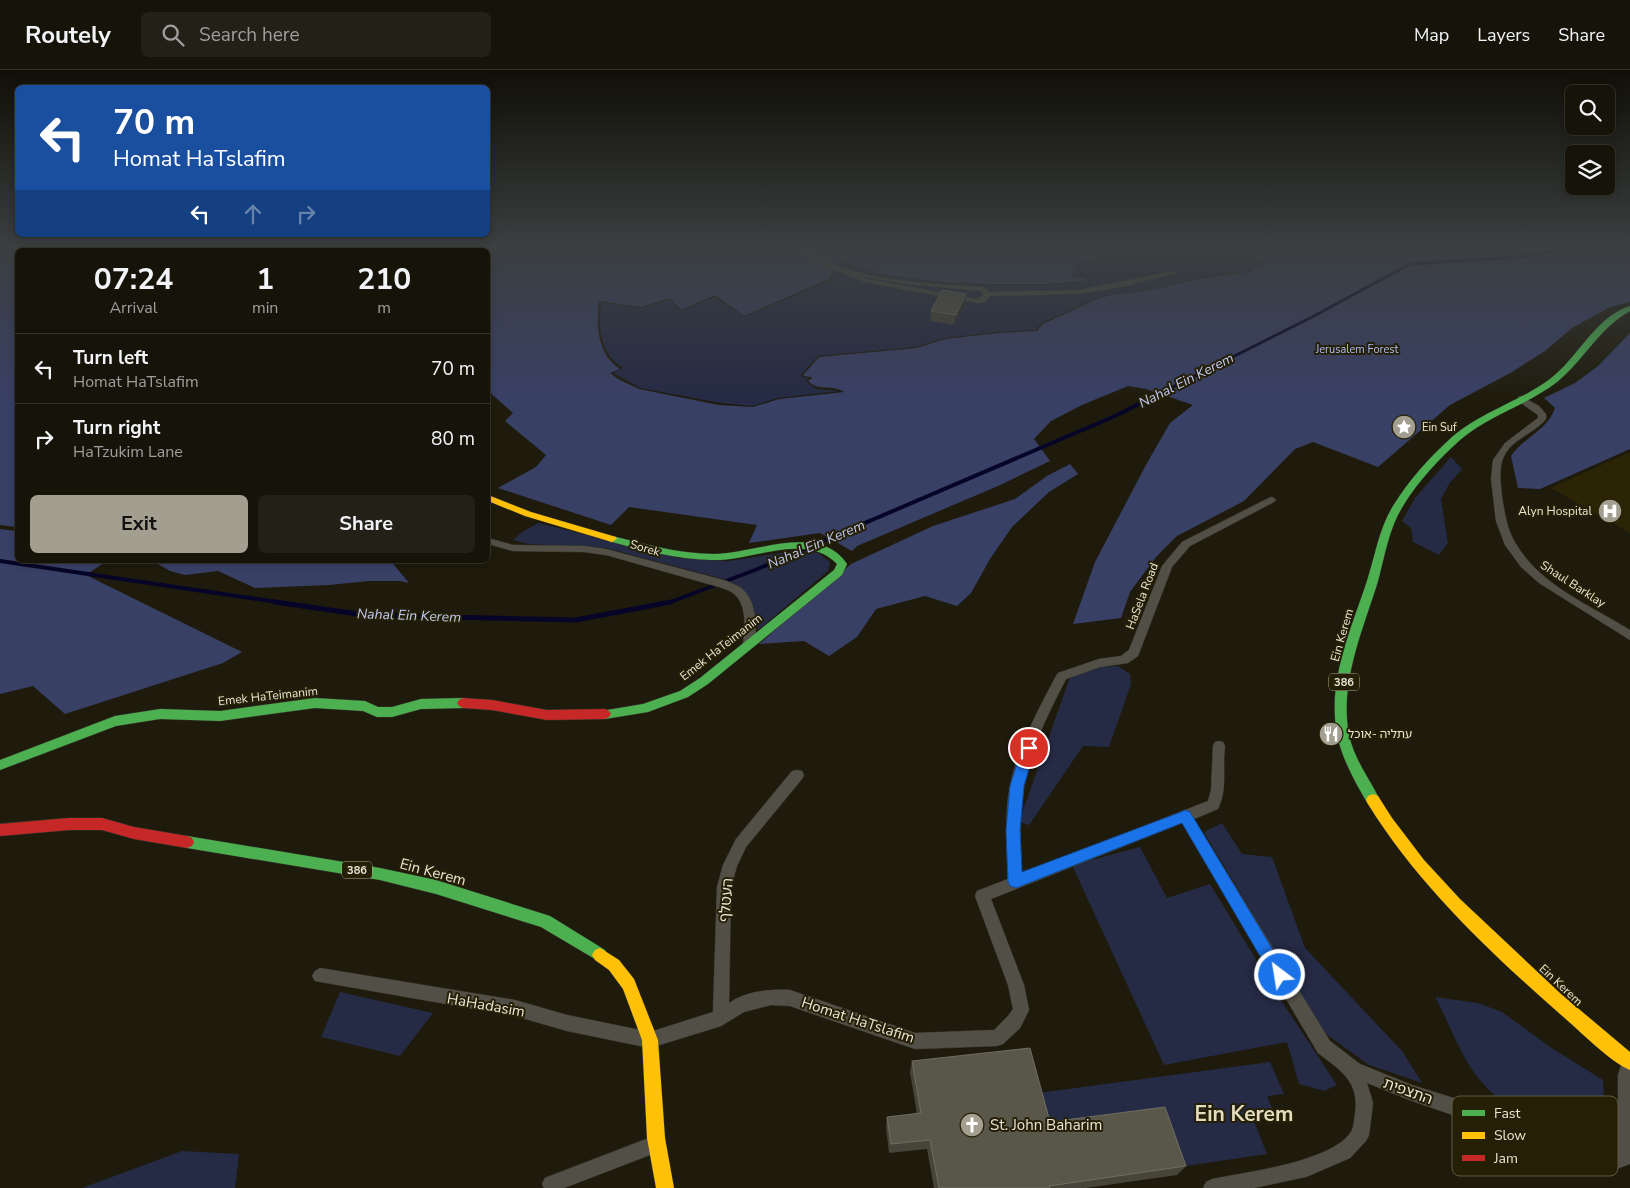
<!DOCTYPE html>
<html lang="en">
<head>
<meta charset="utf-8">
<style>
	body { margin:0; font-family:"Nunito Sans","Noto Sans Hebrew",sans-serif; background:#232117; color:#f1f3f6; height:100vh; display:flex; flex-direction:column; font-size:19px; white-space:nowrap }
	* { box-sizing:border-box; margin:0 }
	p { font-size:16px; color:#9e9e9c }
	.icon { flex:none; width:28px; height:28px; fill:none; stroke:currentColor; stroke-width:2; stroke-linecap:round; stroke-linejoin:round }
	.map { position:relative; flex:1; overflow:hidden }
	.panel { position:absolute; left:15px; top:178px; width:475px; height:315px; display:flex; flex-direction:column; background:#161409; border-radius:8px; box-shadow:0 2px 8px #0003,0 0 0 1px #35332a }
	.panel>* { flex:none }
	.top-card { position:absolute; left:15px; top:15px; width:475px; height:152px; border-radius:8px; box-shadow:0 2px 8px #0003,0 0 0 1px #35332a; background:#1a4fa0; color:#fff; overflow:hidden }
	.tools { position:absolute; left:1565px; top:15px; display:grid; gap:10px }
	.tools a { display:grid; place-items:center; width:50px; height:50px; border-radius:8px; background:#161409; box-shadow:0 2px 8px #0003,0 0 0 1px #35332a; font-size:25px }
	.pin { position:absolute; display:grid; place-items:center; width:42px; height:42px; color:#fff; margin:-21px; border:2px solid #fff; border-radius:50%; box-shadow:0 1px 5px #0007 }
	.me { position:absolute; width:55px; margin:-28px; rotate:329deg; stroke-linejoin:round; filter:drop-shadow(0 0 4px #0008) }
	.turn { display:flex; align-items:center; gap:18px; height:105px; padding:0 15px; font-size:22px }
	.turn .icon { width:65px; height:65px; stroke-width:2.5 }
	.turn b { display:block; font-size:35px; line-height:42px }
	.lanes { display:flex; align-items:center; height:48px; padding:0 15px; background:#0003; justify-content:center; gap:25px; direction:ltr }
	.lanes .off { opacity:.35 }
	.eta { display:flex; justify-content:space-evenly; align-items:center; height:85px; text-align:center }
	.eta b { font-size:30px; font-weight:700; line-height:35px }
	.action { display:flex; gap:10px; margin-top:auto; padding:10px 15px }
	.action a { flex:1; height:58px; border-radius:8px; background:#a39f90; color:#111; font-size:20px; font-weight:700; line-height:58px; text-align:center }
	.action a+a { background:#232117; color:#f1f3f6 }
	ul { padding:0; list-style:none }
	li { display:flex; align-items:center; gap:15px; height:70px; padding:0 15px; border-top:1px solid #35332a }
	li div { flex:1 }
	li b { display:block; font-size:19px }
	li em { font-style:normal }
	header { display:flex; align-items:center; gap:30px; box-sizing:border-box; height:70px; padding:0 25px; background:#161409; border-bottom:1px solid #35332a }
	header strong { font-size:24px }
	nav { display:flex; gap:28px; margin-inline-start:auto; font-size:18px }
	.search { width:350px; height:45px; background:#232117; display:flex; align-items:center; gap:12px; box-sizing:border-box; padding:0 18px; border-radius:8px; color:#9e9e9c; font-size:19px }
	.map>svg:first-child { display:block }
	.built { fill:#2c2505 }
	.green { fill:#252a45 }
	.forest { fill:#394066 }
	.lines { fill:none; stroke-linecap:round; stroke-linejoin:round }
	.stream-far2 { stroke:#070527; stroke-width:3 }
	.stream-far1 { stroke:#070527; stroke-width:4 }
	.stream { stroke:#070527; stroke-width:5 }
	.street-casing { stroke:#39372d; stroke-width:1 }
	.fast-casing { stroke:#39372d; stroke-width:1 }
	.slow-casing { stroke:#39372d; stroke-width:1 }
	.jam-casing { stroke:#39372d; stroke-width:1 }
	.street { fill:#525046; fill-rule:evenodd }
	.fast { fill:#4caf50; fill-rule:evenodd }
	.slow { fill:#ffc107; fill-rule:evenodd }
	.jam { fill:#c62828; fill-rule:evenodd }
	.wall { fill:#474539 }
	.shaded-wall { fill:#2f2d20 }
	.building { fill:#59564a; stroke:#706d60 }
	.route { fill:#1a73e8; stroke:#114b97 }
	.labels { text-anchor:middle; stroke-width:4; stroke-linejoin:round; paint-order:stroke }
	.far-park-label { font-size:11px; fill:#b1bffb; stroke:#251f05 }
	.far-poi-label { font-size:11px; fill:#eae6d7; stroke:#251f05; text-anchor:start }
	.shield { fill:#251f05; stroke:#afaa98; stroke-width:1 }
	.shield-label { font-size:11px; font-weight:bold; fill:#eae6d7 }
	.poi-label { font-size:12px; fill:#eae6d7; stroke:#251f05; text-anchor:end }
	.street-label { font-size:12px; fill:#eae6d7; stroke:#251f05 }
	.water-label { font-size:14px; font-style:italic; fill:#bfcaf7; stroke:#251f05 }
	.near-street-label { font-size:15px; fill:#eae6d7; stroke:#251f05 }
	.near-poi-label { font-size:15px; fill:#eae6d7; stroke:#251f05; text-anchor:start }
	.near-district-label { font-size:21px; font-weight:bold; fill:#e3dcbe; stroke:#251f05 }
	.key { fill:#251f05; stroke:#605b44; stroke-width:1 }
	.key-label { font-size:14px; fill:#eae6d7 }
</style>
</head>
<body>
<header>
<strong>Routely</strong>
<div class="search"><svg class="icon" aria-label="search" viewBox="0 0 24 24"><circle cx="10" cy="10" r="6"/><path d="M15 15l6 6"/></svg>Search here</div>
<nav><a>Map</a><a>Layers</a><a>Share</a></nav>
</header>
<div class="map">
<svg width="1630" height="1118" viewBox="0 0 1630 1118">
	<rect width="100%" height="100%" fill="#1e1b0c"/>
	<path class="built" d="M1630,382V463L1551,418Z"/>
	<g class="green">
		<path d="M1161,177H1237L1262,192L1248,201L1197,208L1145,221L1111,225L1095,229L1042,253L1036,260L997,262L945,268L916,277L818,286L801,305L803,307L809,308L806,311L816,319L840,321L778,328L753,336L720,333L640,318L613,303L623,298C600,284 598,257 601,232L641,238L670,229L680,241L715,227L744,247L831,210L841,192L880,204L956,215L964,213L973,215H1048L1089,211L1085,208L1075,207L1072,203L1080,200L1074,193Z"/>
		<path d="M1451,387L1462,399L1449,414L1441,429L1448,473L1439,485L1413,472L1411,458L1402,451L1415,428Z"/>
		<path d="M538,453L679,488L728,491L800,480L818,483L830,492L828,501L758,560C752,534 751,525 727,510L606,478L528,474L513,470L522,462Z"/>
		<path d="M1118,596L1130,604L1131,614L1109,677L1083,676L1029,755L1019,752L1070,607L1097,597Z"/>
		<path d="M1222,753L1242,784L1272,787L1305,878L1402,981L1422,1013L1369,995L1323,962L1204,762Z"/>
		<path d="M1140,777L1167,828L1210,814L1284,935L1337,1015L1324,1021L1299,1014L1287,972L1164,995L1072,795Z"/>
		<path d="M340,922L433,943L400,986L321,967Z"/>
		<path d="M1435,927L1478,933L1502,942L1550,977L1603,1010L1605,1053L1579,1074C1538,1057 1494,1035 1469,995C1456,974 1447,949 1435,927Z"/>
		<path d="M1270,992L1284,1024L1267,1026L1275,1046L1253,1049L1267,1084L1179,1097L1047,1058L1038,1023Z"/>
		<path d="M182,1081L239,1084L235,1118H82Z"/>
	</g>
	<g class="forest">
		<path d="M0,177H1155L1073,193L1078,200L1070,203L1073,207L1085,208L1087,211L1047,214H973L963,212L956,214L881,204L840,190L829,209L744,246L715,225L681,240L670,228L641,237L599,231C596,255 597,284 620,299L610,303L618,309L639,319L719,335L753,337L779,329L844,322C833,314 818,322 808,311L812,308L811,307L804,306L803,305L819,287L917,278L945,269L998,263L1037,261L1043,254L1097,229L1112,225L1146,221L1198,209L1249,202L1264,192L1239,177H1630V232L1610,237L1572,258L1545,281L1512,302L1450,335L1378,397L1313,372L1295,379L1244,431L1177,466L1156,487L1130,522L1121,548L1073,554L1095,492L1147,393L1170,353L1193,335L1146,319L1128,316L1082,335L1051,351L1034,369L1050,391L998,416L857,476L852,481L820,463L749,473L757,455L629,437L611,455L498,418L536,397L546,385L505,351L513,343L488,321V180H18L17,457L0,455Z"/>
		<path d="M1630,263V379L1540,419L1518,418L1511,386C1523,368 1548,360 1555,338L1544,328L1575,313L1598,296Z"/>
		<path d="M1070,394L1078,404L1049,422L1012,457L990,489L971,523L957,536L925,526L876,539L857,567L829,586L804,571L759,574L851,494L933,456L1015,429L1047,406Z"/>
		<path d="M0,459L17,461L18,490H108L86,505L242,582L223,593L65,644L33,616L0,624Z"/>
		<path d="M151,490H390L409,513L399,511H369L329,515L255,518L218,501L185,505L170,501Z"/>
	</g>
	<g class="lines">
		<path class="stream-far2" d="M1141,333L1314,246L1410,194L1520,187L1584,177"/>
		<g class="stream-far1">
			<path d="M0,491L284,533"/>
			<path d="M668,533L755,500L1115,346L1143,332"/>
		</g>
		<path class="stream" d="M275,532L365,545L576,550L671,532"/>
		<g class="street-casing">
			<g id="street">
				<path d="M793,177C807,176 821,190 834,195C881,212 935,214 984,217L989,222L1079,220L1174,201L1177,203L1126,216L1079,224L990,226L986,232L977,233L864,212L817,192ZM859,206L906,214L981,221L983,225L977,229L868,209Z"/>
				<path d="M1521,326L1539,336L1546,344V349C1535,363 1512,369 1504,386C1498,398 1501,415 1502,427C1505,444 1507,460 1516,474C1540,515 1591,536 1630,560V570L1539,513L1521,497L1505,475L1496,451L1491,409L1493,390L1505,373L1538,348V345L1518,331V327Z"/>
				<path d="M1271,427L1274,428L1276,430L1274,432L1190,476L1172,497L1138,586L1128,593L1100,597L1066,609C1047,646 1027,685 1022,727C1019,752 1021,778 1022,804L1208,731L1211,720L1213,676L1215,672L1219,671L1223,672L1225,676C1222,698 1228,718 1218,739L1194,749L1330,971L1360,994L1412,1015L1482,1037L1578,1082L1608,1084L1618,1080V1005L1624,987L1630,985V1094L1608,1102L1577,1100L1479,1054L1412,1031L1367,1013L1373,1033L1369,1065L1366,1071L1350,1088L1306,1107L1254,1118H1203L1206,1112L1212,1109C1247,1102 1331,1092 1351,1062C1354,1057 1354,1049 1355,1044C1360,1011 1340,1000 1318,983L1182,753L991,829L1024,915L1029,940L1020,958L1003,974L997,976L915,979L790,936L771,935L744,942L721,956L650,978L567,961L515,946L315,911L312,906L315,901L320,898L515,930L567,945L650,962L713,942L717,817L723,795L736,769L792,701L797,700L802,701L804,705L802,709L746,777L737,796L731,817L729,933C746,921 770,919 790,920L915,963L994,960L1008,946L1013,939L1008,915L975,826L977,821L1008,809C1007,782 1005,755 1008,728C1014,684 1036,644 1056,606L1058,603L1099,589L1121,586L1129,580L1162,496L1182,472Z"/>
				<path d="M488,468L513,475L584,476L606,479L727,511C731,513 737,515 741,518C757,530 756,556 755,574L749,578L743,574C745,559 747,534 734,524C730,520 724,519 719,517L606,485L584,482L513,481L488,474Z"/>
				<path d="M657,1065L663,1068L666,1074L663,1080L564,1118H544L542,1114L545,1108Z"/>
			</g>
		</g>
		<g class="fast-casing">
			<g id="fast">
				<path d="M1630,236V241C1599,258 1584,290 1557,312C1527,335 1489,345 1460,370C1439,389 1418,411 1403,436C1389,458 1385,485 1378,511C1363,560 1339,612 1349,665C1354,689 1369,708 1380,730L1378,734L1373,736L1368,734C1352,707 1336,678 1335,647C1332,600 1353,554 1367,511C1375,486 1379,459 1393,436C1409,410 1430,387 1452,367C1481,342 1519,332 1550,309C1578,288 1595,247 1630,236Z"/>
				<path d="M612,466C645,474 679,484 714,484C754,484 819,452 847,494L842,505L708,614L688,627L648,642L605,649L601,647L599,644L601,641L643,634L680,621L700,608L834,500L837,494C806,461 750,492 711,490C676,489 642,480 608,471L607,469L608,467Z"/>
				<path d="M315,628L365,631L378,637H392L421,629L463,628L467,630L469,633L467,636L463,638L421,639L392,647H377L363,641L315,638L220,651L160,649L116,656L0,700V690L115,646L160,639L220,641Z"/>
				<path d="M187,766L380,798L436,810L550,846L605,880L608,885L605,890L600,892L541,857L436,824L380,810L187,778L182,776L180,772L182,768Z"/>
			</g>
		</g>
		<g class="slow-casing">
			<g id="slow">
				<path d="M488,425L531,442L616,467L617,469L612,472L525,446L488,431Z"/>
				<path d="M1373,724L1378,726L1392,748L1424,790L1460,829L1561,924L1630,982V1000C1611,992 1584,965 1568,951C1494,886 1420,818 1368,734L1366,730L1368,726Z"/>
				<path d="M600,878L619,890L634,909L658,970L665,1068L674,1118H656L647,1068L642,970L623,919L609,900L595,890L592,885L595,880Z"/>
			</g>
		</g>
		<g class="jam-casing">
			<g id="jam">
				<path d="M463,628L492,630L547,640L605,639L609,641L611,644L609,647L605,649L547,650L492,640L463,638L459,636L457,633L459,630Z"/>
				<path d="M69,748H102L134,757L187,766L192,768L194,772L192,776L187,778L134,769L102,760H69L0,766V754Z"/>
			</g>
		</g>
		<use href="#street" class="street"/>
		<use href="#fast" class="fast"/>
		<use href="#slow" class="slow"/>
		<use href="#jam" class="jam"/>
	</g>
	<g class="wall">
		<path d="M965,233L954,255L930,251L931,241Z"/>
		<path d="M912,991L1050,1052L1186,1096L1177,1105L1086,1118H934L927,1079L889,1083L886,1057L887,1047L917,1044L910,1002Z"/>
	</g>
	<path class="shaded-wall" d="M966,224L965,233L954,255L956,245Z"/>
	<g class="building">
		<path d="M942,220L966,224L956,245L931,241Z"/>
		<path d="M1030,978L1050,1052L1165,1037L1186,1096L1049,1116L1050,1118H939L930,1070L891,1074L887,1047L921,1043L912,991Z"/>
	</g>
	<linearGradient id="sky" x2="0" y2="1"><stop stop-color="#100f07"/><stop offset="0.53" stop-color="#3b3f40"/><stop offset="1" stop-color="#3b3f40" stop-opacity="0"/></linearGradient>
	<rect width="1630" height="333" fill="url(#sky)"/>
	<path class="route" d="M1029,673L1033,675L1035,678L1024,716L1020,760L1022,802L1181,742L1185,740L1190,742L1285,900L1287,905L1285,910L1280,913L1274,910L1182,753L1016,818L1010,816L1008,812L1006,760L1010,716L1022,678L1024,675Z"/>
	<defs>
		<g id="sight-disc" transform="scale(1.25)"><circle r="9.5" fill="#a39f90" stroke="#251f05"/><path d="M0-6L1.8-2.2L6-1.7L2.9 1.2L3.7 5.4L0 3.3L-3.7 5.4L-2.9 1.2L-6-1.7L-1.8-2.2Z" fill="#fff"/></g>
		<g id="hospital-disc" transform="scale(1.25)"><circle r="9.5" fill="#a39f90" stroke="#251f05"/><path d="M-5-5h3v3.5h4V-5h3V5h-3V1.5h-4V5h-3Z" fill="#fff"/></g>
		<g id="restaurant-disc" transform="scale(1.25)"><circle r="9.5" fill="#a39f90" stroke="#251f05"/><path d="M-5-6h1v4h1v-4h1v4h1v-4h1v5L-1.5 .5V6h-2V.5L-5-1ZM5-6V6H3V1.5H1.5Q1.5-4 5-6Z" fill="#fff"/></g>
		<g id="church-disc" transform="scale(1.25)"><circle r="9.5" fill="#a39f90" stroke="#251f05"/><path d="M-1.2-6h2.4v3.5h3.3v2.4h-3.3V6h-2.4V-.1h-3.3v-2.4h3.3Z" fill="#fff"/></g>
	</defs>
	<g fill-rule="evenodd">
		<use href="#sight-disc" x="1404" y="357"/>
		<use href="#hospital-disc" x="1610" y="441"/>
		<use href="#restaurant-disc" x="1331" y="664"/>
		<use href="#church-disc" x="972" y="1055"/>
	</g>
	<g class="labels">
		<g class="far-park-label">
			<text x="1357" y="283">Jerusalem Forest</text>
		</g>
		<g class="far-poi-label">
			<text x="1422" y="361">Ein Suf</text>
		</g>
		<g class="shield">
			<rect x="1329" y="603.5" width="30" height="17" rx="4"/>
			<rect x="342" y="791.5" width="30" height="17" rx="4"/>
		</g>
		<g class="shield-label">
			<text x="1344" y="616">386</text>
			<text x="357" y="804">386</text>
		</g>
		<g class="poi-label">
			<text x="1592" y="445">Alyn Hospital</text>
			<text x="1348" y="668" text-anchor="start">עתליה -אוכל</text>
		</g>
		<g class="street-label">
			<text transform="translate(645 478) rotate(16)" y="4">Sorek</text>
			<text transform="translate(1573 514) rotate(33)" y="4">Shaul Barklay</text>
			<text transform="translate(1142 526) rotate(-69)" y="4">HaSela Road</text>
			<text transform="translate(1342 565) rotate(-74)" y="4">Ein Kerem</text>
			<text transform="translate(721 577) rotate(-38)" y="4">Emek HaTeimanim</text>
			<text transform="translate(268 626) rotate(-6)" y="4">Emek HaTeimanim</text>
			<text transform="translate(1561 915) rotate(43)" y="4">Ein Kerem</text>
		</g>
		<g class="water-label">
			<text transform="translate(1186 310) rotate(-27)" y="5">Nahal Ein Kerem</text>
			<text transform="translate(816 474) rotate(-23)" y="5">Nahal Ein Kerem</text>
			<text transform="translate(409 545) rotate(2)" y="5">Nahal Ein Kerem</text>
		</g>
		<g class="near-street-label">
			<text transform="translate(433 802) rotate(15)" y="5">Ein Kerem</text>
			<text transform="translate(726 830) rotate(-85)" y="5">העטלף</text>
			<text transform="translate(486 935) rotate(10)" y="5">HaHadasim</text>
			<text transform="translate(858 950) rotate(18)" y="5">Homat HaTslafim</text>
			<text transform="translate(1408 1021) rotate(20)" y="5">התצפית</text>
		</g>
		<g class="near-poi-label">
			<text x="990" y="1060">St. John Baharim</text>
		</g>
		<g class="near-district-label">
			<text x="1244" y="1051">Ein Kerem</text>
		</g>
	</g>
	<rect x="1452" y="1026" width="166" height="80" rx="8" class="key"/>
	<rect x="1462" y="1040" width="23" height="6" fill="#4caf50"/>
	<rect x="1462" y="1062" width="23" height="7" fill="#ffc107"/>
	<rect x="1462" y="1085" width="23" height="6" fill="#c62828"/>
	<g class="key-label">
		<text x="1494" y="1048">Fast</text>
		<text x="1494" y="1070">Slow</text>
		<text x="1494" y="1093">Jam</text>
	</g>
</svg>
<div class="tools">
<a><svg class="icon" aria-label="search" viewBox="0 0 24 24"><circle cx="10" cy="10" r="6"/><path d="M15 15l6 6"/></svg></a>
<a><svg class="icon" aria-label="layers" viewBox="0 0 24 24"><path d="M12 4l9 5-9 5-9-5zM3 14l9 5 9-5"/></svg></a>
</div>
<div class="pin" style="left:1029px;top:678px;background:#d93025"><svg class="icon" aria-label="arrive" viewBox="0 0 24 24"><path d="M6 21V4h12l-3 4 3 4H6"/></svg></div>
<svg class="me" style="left:1280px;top:905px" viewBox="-20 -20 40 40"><circle r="17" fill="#1a73e8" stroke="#fff" stroke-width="3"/><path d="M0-11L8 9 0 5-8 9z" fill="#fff"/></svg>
<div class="top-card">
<div class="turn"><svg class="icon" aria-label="left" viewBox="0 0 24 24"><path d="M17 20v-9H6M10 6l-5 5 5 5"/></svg><div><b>70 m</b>Homat HaTslafim</div></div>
<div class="lanes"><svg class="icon" aria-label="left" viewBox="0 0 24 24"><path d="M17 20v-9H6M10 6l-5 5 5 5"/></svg><svg class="icon off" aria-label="ahead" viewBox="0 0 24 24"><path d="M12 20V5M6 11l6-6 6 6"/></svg><svg class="icon off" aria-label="right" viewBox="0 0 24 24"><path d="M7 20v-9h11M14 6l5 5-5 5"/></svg></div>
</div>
<section class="panel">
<div class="eta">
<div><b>07:24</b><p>Arrival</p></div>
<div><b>1</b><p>min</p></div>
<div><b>210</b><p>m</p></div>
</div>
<ul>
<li><svg class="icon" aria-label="left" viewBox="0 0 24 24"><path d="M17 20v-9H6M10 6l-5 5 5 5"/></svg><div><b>Turn left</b><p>Homat HaTslafim</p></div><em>70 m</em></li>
<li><svg class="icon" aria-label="right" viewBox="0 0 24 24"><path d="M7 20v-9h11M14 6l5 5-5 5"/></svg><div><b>Turn right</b><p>HaTzukim Lane</p></div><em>80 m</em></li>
</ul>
<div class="action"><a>Exit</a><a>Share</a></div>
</section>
</div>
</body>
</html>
